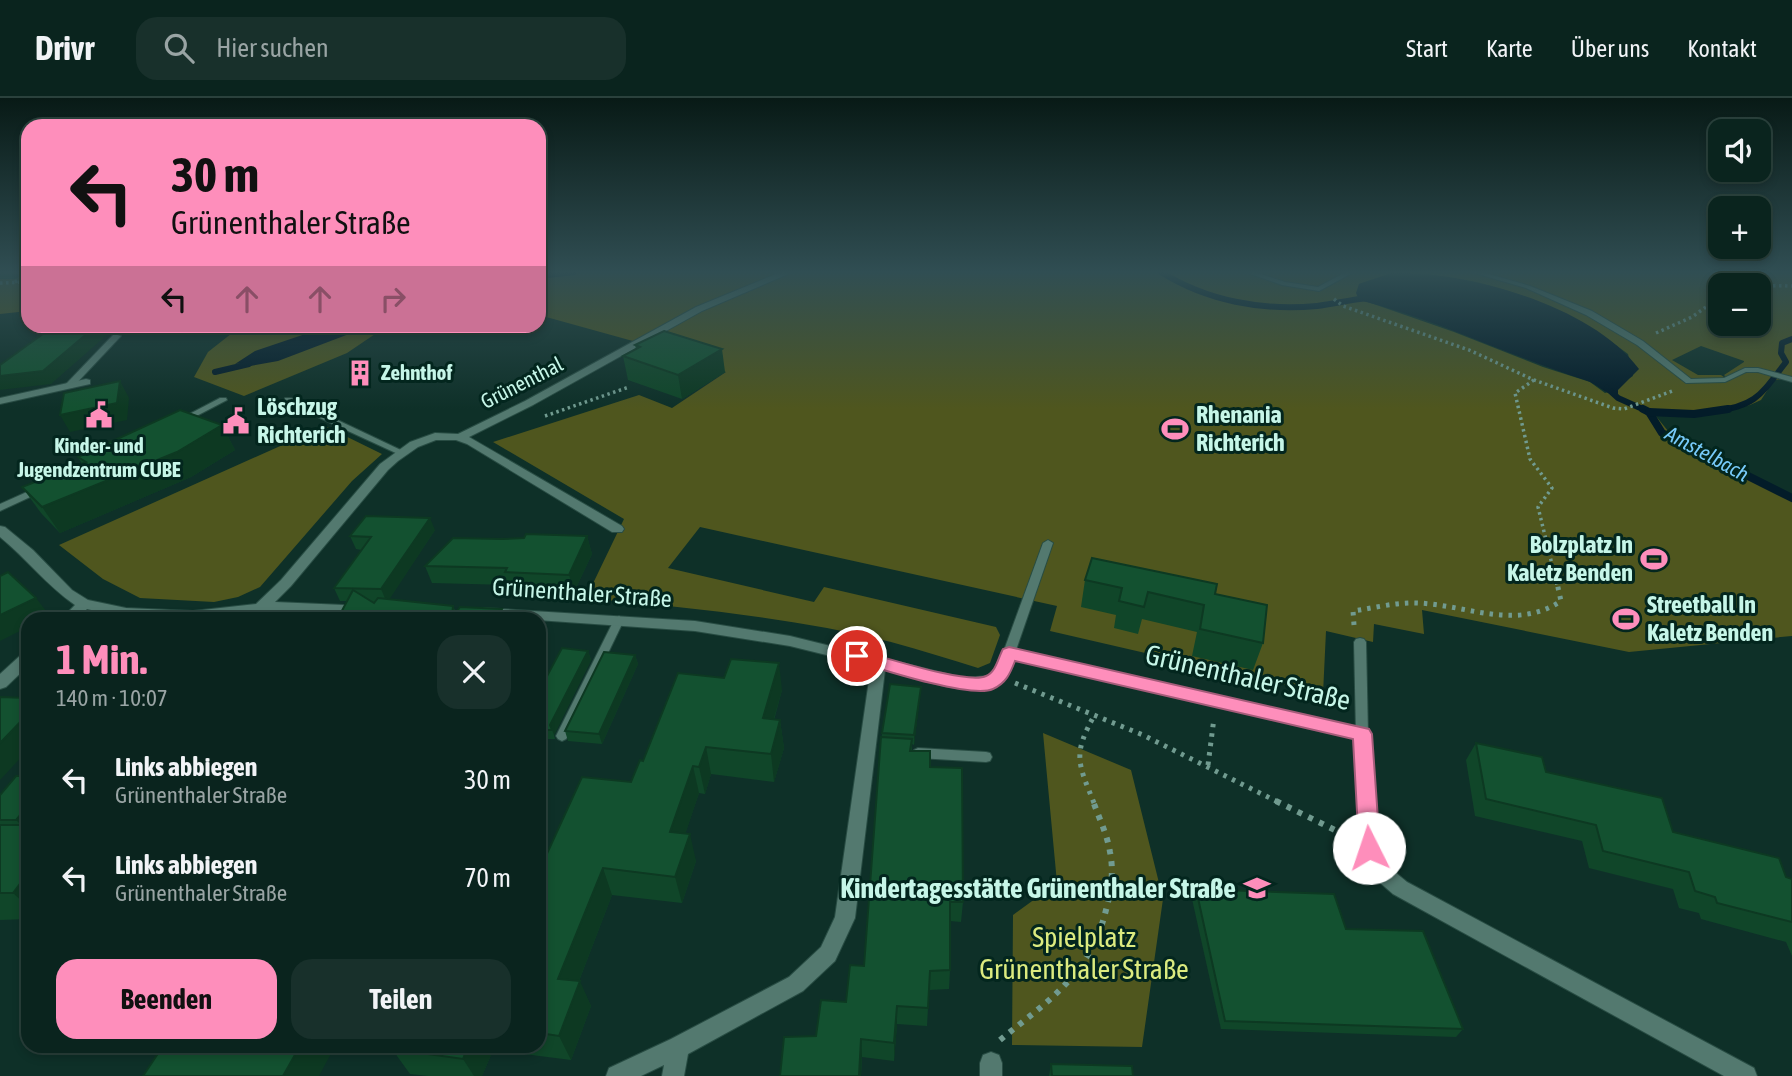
<!DOCTYPE html>
<html lang="de">
<head>
<meta charset="utf-8">
<style>
	body { margin:0; font-family:"Asap Condensed",sans-serif; background:#18302b; color:#f1f3f6; height:100vh; display:flex; flex-direction:column; font-size:26px; white-space:nowrap }
	* { box-sizing:border-box; margin:0 }
	p { font-size:23px; color:#99a4a4 }
	.icon { flex:none; width:38px; height:38px; fill:none; stroke:currentColor; stroke-width:2; stroke-linecap:round; stroke-linejoin:round }
	.map { position:relative; flex:1; overflow:hidden }
	.sheet { position:absolute; left:21px; top:514px; width:525px; height:441px; display:flex; flex-direction:column; background:#0a241e; border-radius:21px; box-shadow:0 4px 10px #0003,0 0 0 2px #2a413c }
	.sheet>* { flex:none }
	.top-card { position:absolute; left:21px; top:21px; width:525px; height:214px; border-radius:21px; box-shadow:0 4px 10px #0003,0 0 0 2px #2a413c; background:#fe8ebb; color:#111; overflow:hidden }
	.controls { position:absolute; left:1708px; top:21px; display:grid; gap:14px }
	.controls a { display:grid; place-items:center; width:63px; height:63px; border-radius:14px; background:#0a241e; box-shadow:0 4px 10px #0003,0 0 0 2px #2a413c; font-size:35px }
	.pin { position:absolute; display:grid; place-items:center; width:60px; height:60px; color:#fff; margin:-30px; border:4px solid #fff; border-radius:50%; box-shadow:0 2px 7px #0007 }
	.me { position:absolute; width:77px; margin:-38px; rotate:356deg; stroke-linejoin:round; filter:drop-shadow(0 0 5px #0008) }
	.turn { display:flex; align-items:center; gap:24px; height:147px; padding:0 35px; font-size:32px }
	.turn .icon { width:91px; height:91px; stroke-width:2.5 }
	.turn b { display:block; font-size:49px; line-height:60px }
	.lanes { display:flex; align-items:center; height:66px; padding:0 35px; background:#0003; justify-content:center; gap:35px; direction:ltr }
	.lanes .off { opacity:.35 }
	.round { display:grid; place-items:center; flex:none; width:74px; height:74px; border-radius:21px; background:#18302b }
	.summary { display:flex; align-items:center; justify-content:space-between; height:119px; padding:0 35px }
	h1 { font-size:42px; font-weight:700; line-height:52px; color:#fe8ebb }
	.primary-button { display:flex; gap:14px; margin-top:auto; padding:14px 35px }
	.primary-button a { flex:1; height:80px; border-radius:21px; background:#fe8ebb; color:#111; font-size:28px; font-weight:700; line-height:80px; text-align:center }
	.primary-button a+a { background:#18302b; color:#f1f3f6 }
	ul { padding:0; list-style:none }
	li { display:flex; align-items:center; gap:21px; height:98px; padding:0 35px }
	li div { flex:1 }
	li b { display:block; font-size:26px }
	li em { font-style:normal }
	header { display:flex; align-items:center; gap:42px; box-sizing:border-box; height:98px; padding:0 35px; background:#0a241e; border-bottom:2px solid #2a413c }
	header strong { font-size:33px }
	nav { display:flex; gap:38px; margin-inline-start:auto; font-size:24px }
	.search { width:490px; height:63px; background:#18302b; display:flex; align-items:center; gap:18px; box-sizing:border-box; padding:0 24px; border-radius:21px; color:#99a4a4; font-size:26px }
	.map>svg:first-child { display:block }
	.green { fill:#4f561e; fill-rule:evenodd }
	.water { fill:#031c29 }
	.lines { fill:none; stroke-linecap:round; stroke-linejoin:round }
	.stream-far1 { stroke:#031c29; stroke-width:6 }
	.stream { stroke:#031c29; stroke-width:8 }
	.lane-casing { stroke:#284c43; stroke-width:2 }
	.street-casing { stroke:#284c43; stroke-width:2 }
	.path-far2 { stroke:#719b90; stroke-width:3.5; stroke-dasharray:2.5 3.5; stroke-linecap:butt }
	.path-far1 { stroke:#719b90; stroke-width:5; stroke-dasharray:3.5 6; stroke-linecap:butt }
	.path { stroke:#719b90; stroke-width:6; stroke-dasharray:5 7; stroke-linecap:butt }
	.lane { fill:#53796f; fill-rule:evenodd }
	.street { fill:#53796f; fill-rule:evenodd }
	.wall { fill:#104629 }
	.shaded-wall { fill:#0d3922 }
	.building { fill:#135130; stroke:#0d3922; stroke-width:2 }
	.route { fill:#fe8ebb; stroke:#a55c7a; stroke-width:2 }
	.labels { text-anchor:middle; stroke-width:6; stroke-linejoin:round; paint-order:stroke }
	.far-poi-label { font-size:21px; font-weight:bold; fill:#c6f6e8; stroke:#03261e; text-anchor:start }
	.far-street-label { font-size:21px; fill:#c6f6e8; stroke:#03261e }
	.far-water-label { font-size:21px; font-style:italic; fill:#77cbfb; stroke:#03261e }
	.poi-label { font-size:24px; font-weight:bold; fill:#c6f6e8; stroke:#03261e; text-anchor:start }
	.street-label { font-size:24px; fill:#c6f6e8; stroke:#03261e }
	.near-street-label { font-size:28px; fill:#c6f6e8; stroke:#03261e }
	.near-poi-label { font-size:28px; font-weight:bold; fill:#c6f6e8; stroke:#03261e; text-anchor:end }
	.near-park-label { font-size:28px; fill:#dceb7f; stroke:#03261e }
</style>
</head>
<body>
<header>
<strong>Drivr</strong>
<div class="search"><svg class="icon" aria-label="search" viewBox="0 0 24 24"><circle cx="10" cy="10" r="6"/><path d="M15 15l6 6"/></svg>Hier suchen</div>
<nav><a>Start</a><a>Karte</a><a>Über uns</a><a>Kontakt</a></nav>
</header>
<div class="map">
<svg width="1792" height="978" viewBox="0 0 1792 978">
	<rect width="100%" height="100%" fill="#0e3028"/>
	<g class="green">
		<path d="M0,174H28V213L0,216Z"/>
		<path d="M539,174H1792V280L1774,282L1761,302L1750,307L1698,318L1655,317L1673,339L1792,397V538L1629,554L1422,512L1424,536L1374,526L1373,544L1326,533L1323,596L1050,533L1057,508L700,429L668,470L814,504L824,489L996,529L1000,537L990,565L978,570C949,561 921,552 891,544C792,519 688,510 586,500L624,421L493,344L639,297L672,310L726,274L640,245L539,217ZM1392,175C1478,174 1560,204 1628,256L1633,278C1621,285 1618,292 1605,295L1590,284L1543,269L1454,234L1362,202L1359,186ZM1720,187H1759V226H1720ZM1701,248L1744,263V264L1724,277L1730,283L1721,277H1698L1672,262Z"/>
		<path d="M241,228H387L347,255L244,298L194,279L208,254Z"/>
		<path d="M325,328L382,356L352,383L260,489L238,499L214,504L140,500L103,481L59,447Z"/>
		<path d="M1043,635L1131,672L1163,801L1142,949L1012,947L1013,817L1057,785Z"/>
	</g>
	<g class="water">
		<path d="M1392,175C1469,174 1591,207 1639,271L1618,292V298C1604,296 1598,286 1585,282C1509,258 1436,221 1359,202L1356,195L1359,186Z"/>
		<path d="M329,228H370L278,263L239,270L237,268L243,265L235,266L255,253Z"/>
	</g>
	<g class="lines">
		<g class="stream-far1">
			<path d="M1161,174C1207,203 1262,213 1317,208C1335,206 1352,201 1370,200"/>
			<path d="M539,178L574,174"/>
			<path d="M215,274L249,266"/>
			<path d="M1607,290L1618,300L1647,313"/>
			<path d="M1715,313C1757,308 1762,295 1786,264L1781,255L1782,245L1792,241"/>
		</g>
		<g class="stream">
			<path d="M1643,311L1649,314L1662,335L1792,400"/>
			<path d="M1649,314L1694,316L1728,311"/>
		</g>
		<g class="lane-casing">
			<g id="lane">
				<path d="M1245,174H1255L1285,184L1318,189L1346,174H1354L1319,193L1282,187Z"/>
				<path d="M1471,174H1482L1530,188L1592,213L1643,243L1691,281L1724,280L1745,270H1758L1792,279V284L1758,274H1746L1725,284L1686,285L1637,247L1586,217L1526,190Z"/>
				<path d="M114,236L121,238L72,290H66V286Z"/>
				<path d="M220,300H226L227,302L185,324H179L178,322Z"/>
				<path d="M285,300H291L405,354L401,357L398,356L285,304Z"/>
				<path d="M38,389L41,390L43,392L41,394L0,413V406Z"/>
				<path d="M1048,442L1053,445L1015,555L1013,558H1005L1003,555L1043,445Z"/>
				<path d="M619,518L624,522L568,638L566,641L562,643L558,641L556,638L614,522Z"/>
				<path d="M1360,540L1364,541L1366,544L1368,636L1366,639L1362,641L1358,639L1356,636L1354,544L1356,541Z"/>
				<path d="M918,650L986,654L990,655L992,659L990,663L986,664L918,660L914,658L912,655L914,652Z"/>
			</g>
		</g>
		<g class="street-casing">
			<g id="street">
				<path d="M781,174H793L702,213L533,307L469,339L622,428L624,431L622,434H612L467,346L456,342H436L418,349L398,363L388,372L291,488L275,504L367,508L369,511L362,516L279,513L205,522H162L126,520L87,511L76,522H60L75,507C47,488 26,460 0,439V428L5,429L33,452L72,492L88,502L126,510L193,513L256,506L281,482L380,366L410,344L435,335L458,336L525,303L696,209Z"/>
				<path d="M86,281L90,282V286L0,306V300Z"/>
				<path d="M484,510L695,523L790,538L875,559L879,558L886,561L963,580L988,578L995,570L1004,551L1009,550L1368,632L1370,636L1378,750L1384,765L1407,784L1754,970L1757,978H1724L1393,796L1370,776L1360,750L1354,640L1014,561L999,586C968,601 918,580 885,572L855,820L835,863L803,893L688,956L684,978H662L664,967L641,978H606L609,970L671,941L789,879L821,849L835,819L871,568L790,548L695,533L479,518L477,515L479,512Z"/>
				<path d="M28,554V568L6,589L0,591V576L23,555Z"/>
				<path d="M991,954L999,957L1002,965V978H980V965L983,957Z"/>
			</g>
		</g>
		<g class="path-far2">
			<path d="M15,184L28,176"/>
			<path d="M0,185L28,184"/>
			<path d="M1737,187L1792,188"/>
			<path d="M1334,201L1343,208L1469,252L1534,282L1613,310L1624,311L1675,292"/>
			<path d="M1656,235L1692,219L1720,199"/>
			<path d="M1534,282L1515,295L1530,361L1552,390L1538,409L1557,487"/>
			<path d="M545,318L629,289"/>
		</g>
		<g class="path-far1">
			<path d="M1354,527L1353,513C1374,510 1396,504 1418,505C1467,507 1516,533 1561,503L1557,485"/>
			<path d="M1015,585L1143,637L1280,705"/>
			<path d="M1208,667L1214,620"/>
			<path d="M1094,705C1077,663 1073,656 1095,616"/>
		</g>
		<g class="path">
			<path d="M1276,703L1347,738"/>
			<path d="M1000,942C1049,902 1090,877 1106,812C1111,794 1114,773 1110,754C1107,736 1099,720 1093,703"/>
		</g>
		<use href="#lane" class="lane"/>
		<use href="#street" class="street"/>
	</g>
	<g class="wall">
		<path d="M0,174H26L15,181H0Z"/>
		<path d="M635,247L725,274L682,301L628,282L623,258L636,251Z"/>
		<path d="M222,327L235,352L191,379L60,435L41,415L22,389L82,366L78,359Z"/>
		<path d="M435,432L389,501L453,508L456,515L502,511L505,522H337L347,503H340L334,490L362,452L356,451L350,438Z"/>
		<path d="M587,438L592,456L574,494L511,492L509,487L432,485L425,468L502,441Z"/>
		<path d="M1085,482L1215,496L1263,545L1253,572L1192,558L1197,534L1142,521L1138,536L1114,530L1116,517L1081,509Z"/>
		<path d="M588,553L591,562L554,637L555,641H539V593Z"/>
		<path d="M635,557L638,566L602,646L568,643L565,633Z"/>
		<path d="M724,580L782,592L774,622H780L784,650L774,684L711,676L705,696L699,695L685,736L696,763L682,805L612,797L579,883L591,908L571,962L493,952L482,978H428L410,976L392,951L393,948H539V773L631,684L643,663Z"/>
		<path d="M920,598L914,647L912,646V653L930,669L963,804L961,824L950,823V872L949,891L929,892L927,928L897,926L894,963L862,959L861,978H780L846,904L864,868L882,635Z"/>
		<path d="M1476,645L1546,674L1673,734L1792,781V858L1786,844L1701,821L1699,815L1679,810L1673,791L1589,770L1582,743L1475,718L1466,662Z"/>
		<path d="M28,667V821L0,822V697L20,678Z"/>
		<path d="M1196,791L1346,831L1463,931L1456,939L1221,931L1192,801Z"/>
		<path d="M1051,966L1133,978H1049Z"/>
	</g>
	<g class="shaded-wall">
		<path d="M11,174H26L15,181Z"/>
		<path d="M96,228H103L108,236L51,286L0,292V278Z"/>
		<path d="M722,251L725,274L682,301L678,277Z"/>
		<path d="M120,283L129,300L127,322L70,334L60,317Z"/>
		<path d="M222,327L235,352L191,379L60,435L42,409Z"/>
		<path d="M430,420L435,432L387,505L381,491Z"/>
		<path d="M587,438L592,456L574,494L569,477Z"/>
		<path d="M36,500L50,518L44,522H28V529L0,543V517Z"/>
		<path d="M502,511L505,522H496Z"/>
		<path d="M588,553L591,562L554,637L550,627Z"/>
		<path d="M635,557L638,566L602,646L599,636Z"/>
		<path d="M779,565L782,592L766,648L763,620Z"/>
		<path d="M921,589L920,598L914,647V637Z"/>
		<path d="M28,616V652L0,682V645Z"/>
		<path d="M780,622L784,650L774,684L771,656Z"/>
		<path d="M706,649L711,676L705,696L699,669Z"/>
		<path d="M693,668L699,695L677,761L670,734Z"/>
		<path d="M28,707V734L16,722Z"/>
		<path d="M690,736L696,763L682,805L675,779Z"/>
		<path d="M603,770L612,797L570,906L558,881Z"/>
		<path d="M28,775V809L13,795Z"/>
		<path d="M580,883L591,908L571,962L559,938Z"/>
		<path d="M897,908V926L894,963V945Z"/>
		<path d="M861,941L862,959L861,978H859Z"/>
		<path d="M300,948H335L319,978H283Z"/>
		<path d="M468,948H491L493,952L482,978H474L463,961Z"/>
	</g>
	<g class="building">
		<path d="M54,228H96L43,273L0,278V267Z"/>
		<path d="M664,233L722,251L678,277L623,258L640,249L635,247Z"/>
		<path d="M120,283L117,305L60,317L64,295Z"/>
		<path d="M180,312L222,327L177,354L42,409L22,389L86,364L78,359Z"/>
		<path d="M366,418L430,420L381,491L334,490L371,439L350,438Z"/>
		<path d="M526,436L587,438L569,477L505,474L507,470L425,468L453,440L502,441L524,440Z"/>
		<path d="M1092,460L1217,486L1215,496L1267,507L1263,545L1200,531L1204,507L1148,494L1144,509L1119,503L1122,490L1085,482Z"/>
		<path d="M8,474L36,500L0,517V478Z"/>
		<path d="M353,492L374,505L378,500L453,508L452,520L460,509L502,511L496,522H451L452,520L431,522H337Z"/>
		<path d="M562,550L588,553L550,627L552,632H539V593Z"/>
		<path d="M604,554L635,557L599,636L565,633Z"/>
		<path d="M731,561L779,565L763,620L780,622L771,656L706,649L699,669L693,668L670,734L690,736L675,779L603,770L558,881L580,883L559,938L539,935V773L582,679L631,684L640,662L643,663L678,575L724,580Z"/>
		<path d="M890,586L921,589L914,637L882,635Z"/>
		<path d="M0,599L28,600V616L0,645Z"/>
		<path d="M881,639L912,641L910,653H930V669L962,670L963,804H950V872L930,873L928,910L897,908L894,945L861,941L859,978H780L784,939L816,938L821,902L846,904L850,867L864,868Z"/>
		<path d="M1476,645L1542,659L1546,674L1662,700L1673,734L1779,760L1786,779L1792,781V824L1717,805L1715,799L1695,793L1689,774L1603,753L1596,727L1486,701Z"/>
		<path d="M28,667V707L16,722H0V697L16,678H20Z"/>
		<path d="M0,727H28V775L13,795H0Z"/>
		<path d="M1196,791L1334,796L1346,831L1423,833L1463,931L1225,923Z"/>
		<path d="M163,948H300L283,978H143Z"/>
		<path d="M393,948H468L463,961L392,951Z"/>
		<path d="M1051,966L1132,968L1133,978H1052Z"/>
	</g>
	<linearGradient id="sky" x2="0" y2="1"><stop stop-color="#081a16"/><stop offset="0.56" stop-color="#304e53"/><stop offset="1" stop-color="#304e53" stop-opacity="0"/></linearGradient>
	<rect width="1792" height="311" fill="url(#sky)"/>
	<path class="route" d="M1009,549L1369,631L1372,636L1380,750L1377,756L1369,759L1362,756L1359,750L1353,641L1015,563C1010,576 1006,585 993,591C971,601 877,570 851,562L848,558L857,552C881,558 968,587 986,578C996,574 998,560 1003,551Z"/>
	<defs>
		<g id="building-bare" transform="scale(2.1)"><path d="M-4-6H4V6H1V3H-1V6H-4ZM-2.5-4.3h1.7v1.8h-1.7ZM.8-4.3h1.7v1.8H.8ZM-2.5-1h1.7V.8h-1.7ZM.8-1h1.7V.8H.8Z" fill="#fe8ebb" stroke="#03261e" stroke-width="2.5" paint-order="stroke"/></g>
		<g id="civic-bare" transform="scale(2.1)"><path d="M-.6-6.5H3V-4.5H.6V-3L4-1V1h2V6H-6V1h2V-1L-.6-3ZM-1.2 2.5V6h2.4V2.5Z" fill="#fe8ebb" stroke="#03261e" stroke-width="2.5" paint-order="stroke"/></g>
		<g id="stadium-bare" transform="scale(2.1)"><path d="M0-5a6.5 5 0 1 0 0 10a6.5 5 0 1 0 0-10ZM-3.5-1.8h7v3.6h-7Z" fill="#fe8ebb" stroke="#03261e" stroke-width="2.5" paint-order="stroke"/></g>
		<g id="school-bare" transform="scale(2.1)"><path d="M0-5L7-2L0 1L-7-2ZM-4 1L0 2.5L4 1V4Q0 6-4 4Z" fill="#fe8ebb" stroke="#03261e" stroke-width="2.5" paint-order="stroke"/></g>
	</defs>
	<g fill-rule="evenodd">
		<use href="#building-bare" x="360" y="275"/>
		<use href="#civic-bare" x="99" y="317"/>
		<use href="#civic-bare" x="236" y="323"/>
		<use href="#stadium-bare" x="1175" y="331"/>
		<use href="#stadium-bare" x="1654" y="461"/>
		<use href="#stadium-bare" x="1626" y="521"/>
		<use href="#school-bare" x="1257" y="790"/>
	</g>
	<g class="labels">
		<g class="far-poi-label">
			<text x="381" y="282">Zehnthof</text>
			<text x="99" y="355" text-anchor="middle">Kinder- und<tspan x="99" dy="24">Jugendzentrum CUBE</tspan></text>
		</g>
		<g class="far-street-label">
			<text transform="translate(522 285) rotate(-27)" y="7">Grünenthal</text>
		</g>
		<g class="far-water-label">
			<text transform="translate(1707 356) rotate(29)" y="7">Amstelbach</text>
		</g>
		<g class="poi-label">
			<text x="257" y="317">Löschzug<tspan x="257" dy="28">Richterich</tspan></text>
			<text x="1196" y="325">Rhenania<tspan x="1196" dy="28">Richterich</tspan></text>
			<text x="1633" y="455" text-anchor="end">Bolzplatz In<tspan x="1633" dy="28">Kaletz Benden</tspan></text>
			<text x="1647" y="515">Streetball In<tspan x="1647" dy="28">Kaletz Benden</tspan></text>
		</g>
		<g class="street-label">
			<text transform="translate(582 495) rotate(4)" y="8">Grünenthaler Straße</text>
		</g>
		<g class="near-street-label">
			<text transform="translate(1248 579) rotate(13)" y="10">Grünenthaler Straße</text>
		</g>
		<g class="near-poi-label">
			<text x="1236" y="800">Kindertagesstätte Grünenthaler Straße</text>
		</g>
		<g class="near-park-label">
			<text x="1084" y="849">Spielplatz<tspan x="1084" dy="32">Grünenthaler Straße</tspan></text>
		</g>
	</g>
</svg>
<div class="controls">
<a><svg class="icon" aria-label="sound" viewBox="0 0 24 24"><path d="M4 9h4l5-4v14l-5-4H4zM17 9q2 3 0 6"/></svg></a>
<a>+</a>
<a>−</a>
</div>
<div class="pin" style="left:857px;top:558px;background:#d93025"><svg class="icon" aria-label="arrive" viewBox="0 0 24 24"><path d="M6 21V4h12l-3 4 3 4H6"/></svg></div>
<svg class="me" style="left:1369px;top:750px" viewBox="-20 -20 40 40"><circle r="19" fill="#fff"/><path d="M0-13L10 11 0 6-10 11z" fill="#fe8ebb"/></svg>
<div class="top-card">
<div class="turn"><svg class="icon" aria-label="left" viewBox="0 0 24 24"><path d="M17 20v-9H6M10 6l-5 5 5 5"/></svg><div><b>30 m</b>Grünenthaler Straße</div></div>
<div class="lanes"><svg class="icon" aria-label="left" viewBox="0 0 24 24"><path d="M17 20v-9H6M10 6l-5 5 5 5"/></svg><svg class="icon off" aria-label="ahead" viewBox="0 0 24 24"><path d="M12 20V5M6 11l6-6 6 6"/></svg><svg class="icon off" aria-label="ahead" viewBox="0 0 24 24"><path d="M12 20V5M6 11l6-6 6 6"/></svg><svg class="icon off" aria-label="right" viewBox="0 0 24 24"><path d="M7 20v-9h11M14 6l5 5-5 5"/></svg></div>
</div>
<section class="sheet">
<div class="summary"><div><h1>1 Min.</h1><p>140 m · 10:07</p></div><a class="round"><svg class="icon" aria-label="close" viewBox="0 0 24 24"><path d="M6 6l12 12M18 6L6 18"/></svg></a></div>
<ul>
<li><svg class="icon" aria-label="left" viewBox="0 0 24 24"><path d="M17 20v-9H6M10 6l-5 5 5 5"/></svg><div><b>Links abbiegen</b><p>Grünenthaler Straße</p></div><em>30 m</em></li>
<li><svg class="icon" aria-label="left" viewBox="0 0 24 24"><path d="M17 20v-9H6M10 6l-5 5 5 5"/></svg><div><b>Links abbiegen</b><p>Grünenthaler Straße</p></div><em>70 m</em></li>
</ul>
<div class="primary-button"><a>Beenden</a><a>Teilen</a></div>
</section>
</div>
</body>
</html>
